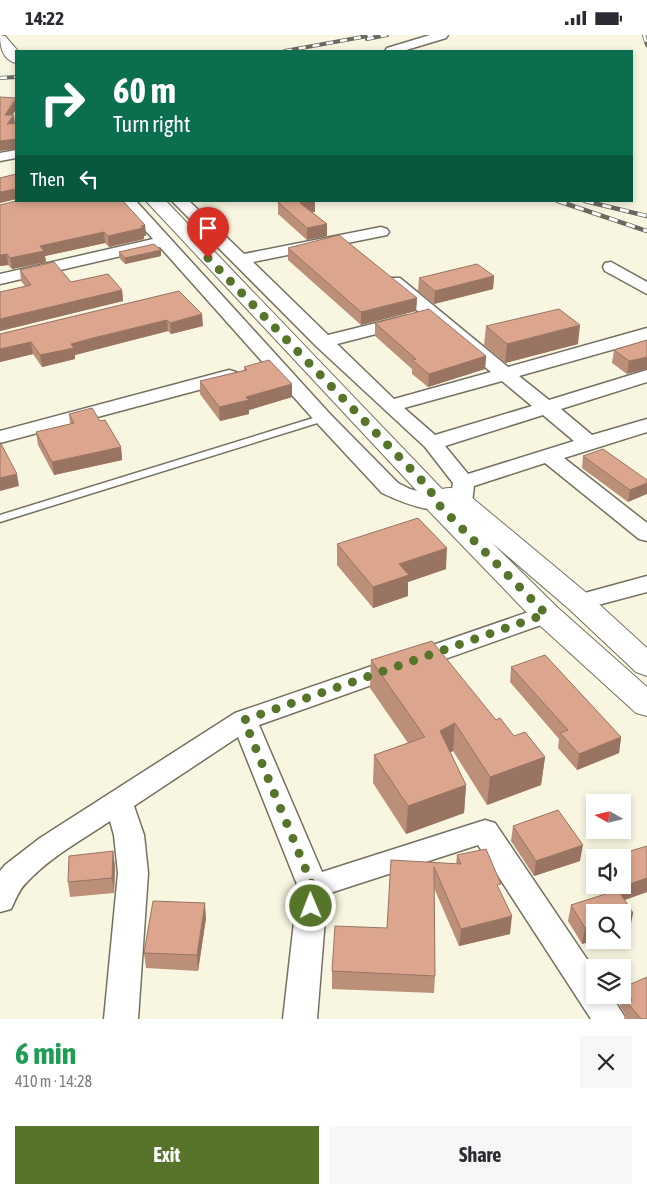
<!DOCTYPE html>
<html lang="en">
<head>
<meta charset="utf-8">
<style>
	body { margin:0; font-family:"Asap Condensed",sans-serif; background:#f7f7f7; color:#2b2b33; height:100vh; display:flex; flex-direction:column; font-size:19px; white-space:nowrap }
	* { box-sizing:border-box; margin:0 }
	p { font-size:16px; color:#7c7c81 }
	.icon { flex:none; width:28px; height:28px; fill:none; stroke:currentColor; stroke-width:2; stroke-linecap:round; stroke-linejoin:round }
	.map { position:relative; height:984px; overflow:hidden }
	.panel { display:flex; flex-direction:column; background:#fff; flex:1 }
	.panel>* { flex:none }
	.guide { position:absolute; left:15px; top:15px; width:618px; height:152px; border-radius:0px; box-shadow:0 2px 8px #0003; background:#0b6e4f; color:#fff; overflow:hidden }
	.needle { width:32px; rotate:278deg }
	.controls { position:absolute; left:586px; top:759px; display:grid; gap:10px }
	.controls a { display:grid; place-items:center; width:45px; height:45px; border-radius:0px; background:#fff; box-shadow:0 2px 8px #0003; font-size:25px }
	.pin { position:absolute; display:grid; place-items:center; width:42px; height:42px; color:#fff; margin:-51px -21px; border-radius:50% 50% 50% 0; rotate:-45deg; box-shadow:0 0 5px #0007 }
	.pin .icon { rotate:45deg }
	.me { position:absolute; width:55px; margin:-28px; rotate:359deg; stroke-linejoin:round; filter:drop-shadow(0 0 4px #0008) }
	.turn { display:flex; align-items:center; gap:18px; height:105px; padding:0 15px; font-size:22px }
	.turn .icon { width:65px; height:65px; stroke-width:2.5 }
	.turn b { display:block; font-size:35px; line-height:42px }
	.then { display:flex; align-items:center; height:48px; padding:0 15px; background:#0003; gap:10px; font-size:19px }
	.round { display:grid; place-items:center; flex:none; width:52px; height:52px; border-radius:0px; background:#f7f7f7 }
	.head { display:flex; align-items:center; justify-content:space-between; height:85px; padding:0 15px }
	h1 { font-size:30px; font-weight:700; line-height:38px; color:#1e9e55 }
	.action { display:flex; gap:10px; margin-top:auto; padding:10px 15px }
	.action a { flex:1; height:58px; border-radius:0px; background:#56742a; color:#fff; font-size:20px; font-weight:700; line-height:58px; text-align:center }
	.action a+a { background:#f7f7f7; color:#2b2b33 }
	.status { display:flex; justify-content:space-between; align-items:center; height:35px; padding:0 25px; background:#fff; direction:ltr }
	.status svg { height:14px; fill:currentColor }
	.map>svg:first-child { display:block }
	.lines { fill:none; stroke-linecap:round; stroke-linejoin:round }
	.service-casing { stroke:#747160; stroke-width:3 }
	.minor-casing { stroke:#747160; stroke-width:3 }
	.primary-casing { stroke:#747160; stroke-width:2 }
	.service { fill:#fff; fill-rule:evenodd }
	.minor { fill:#fff; fill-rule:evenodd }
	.primary { fill:#fff; fill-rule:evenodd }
	.rail-far1-casing { stroke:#6a695e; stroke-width:4 }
	.rail-casing { stroke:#6a695e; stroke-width:4.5 }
	.rail-far1 { stroke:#fff; stroke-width:2.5; stroke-dasharray:7; stroke-linecap:butt }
	.rail { stroke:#fff; stroke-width:3; stroke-dasharray:9; stroke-linecap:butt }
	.wall { fill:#bc8f79 }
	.shaded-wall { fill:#997463 }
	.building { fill:#dba68d; stroke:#997463 }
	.route { stroke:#56742a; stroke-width:9; stroke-dasharray:0 16.2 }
</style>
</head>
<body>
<div class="status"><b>14:22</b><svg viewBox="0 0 49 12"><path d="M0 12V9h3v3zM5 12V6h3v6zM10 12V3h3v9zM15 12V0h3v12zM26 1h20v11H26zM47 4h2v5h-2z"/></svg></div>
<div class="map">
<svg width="647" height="984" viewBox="0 0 647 984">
	<rect width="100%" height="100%" fill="#f8f5e1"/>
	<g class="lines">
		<g class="service-casing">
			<path id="service" d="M323,380L327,381L328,383L327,385L0,487V480Z"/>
		</g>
		<g class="minor-casing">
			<g id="minor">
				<path d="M430,0H448L446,3L403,16H385L387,13Z"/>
				<path d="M16,115V123L0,126V118Z"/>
				<path d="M119,166H136L330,379L398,448L410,454L446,464L449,469L446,474C427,478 399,466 382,458L316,387L160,212L0,249V239L153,204Z"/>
				<path d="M172,166H189L244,219L381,192L387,194L389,197L387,200L253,227L328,300L405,281L411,282L414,286L411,290L337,309L394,364L491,337L388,251L385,247L388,243H400L508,332L647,293V305L519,341L549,365L647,335V347L561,374L592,400L647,384V397L564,423L647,488V506L639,504L545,428L474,451L472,467L469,472L461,474L453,472L450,467L453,448L425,412L316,311ZM502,346L532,371L435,400L404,373ZM543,380L574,406L468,439L445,411Z"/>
				<path d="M611,227L647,247V259L605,236L603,232L605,228Z"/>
				<path d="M229,335L236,337L239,341L236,345L0,408V396Z"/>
				<path d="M647,541V557L579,575L570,572L567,567L570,562Z"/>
				<path d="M546,571L555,573L558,579L555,585L259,690L322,837L485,785L495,788L595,936V960H611L626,984H591L478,810L327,859L317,984H283L298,852L238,702L134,771L144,800L148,838L138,984H104L118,838L114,800L110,786C82,805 50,822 27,847C19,854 16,864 11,874L0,877V836L5,830L40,803L235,678Z"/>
			</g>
		</g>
		<g class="primary-casing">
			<g id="primary">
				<path d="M0,0L5,1L18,16H16V28C3,25 0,12 0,0Z"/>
				<path d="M146,166H166L442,454C454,451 461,455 470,461L589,560L647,613V641L636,637L569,574L491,507L557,572L647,652V681L636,678L535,586L428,475L417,456Z"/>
			</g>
		</g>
		<use href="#service" class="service"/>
		<use href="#minor" class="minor"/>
		<use href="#primary" class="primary"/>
		<g class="rail-far1-casing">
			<g id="rail-far1">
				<path d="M644,0L647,10"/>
				<path d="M367,4L387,0"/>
				<path d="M285,16L373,0"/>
				<path d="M0,43L16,42"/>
			</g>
		</g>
		<g class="rail-casing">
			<g id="rail">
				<path d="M558,166L647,196"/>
				<path d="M585,166L647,181"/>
			</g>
		</g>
		<use href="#rail-far1" class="rail-far1"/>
		<use href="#rail" class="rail"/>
	</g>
	<g class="wall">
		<path d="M16,139V164L0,168V143Z"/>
		<path d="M276,166H315V177H312L327,189V201L307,205L278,179V168Z"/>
		<path d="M0,170L145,190L146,201H144V204L109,212L105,208L45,221L46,227L12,234L8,230L0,231Z"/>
		<path d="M288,213L417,263L416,276L361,290L288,225Z"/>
		<path d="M119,217L161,221L125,229L119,223Z"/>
		<path d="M20,235L71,247L122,255L123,266L0,296V257L25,251L21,246Z"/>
		<path d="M494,241L493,254L434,269L418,256L419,243Z"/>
		<path d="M179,256L203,291L171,299L168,296L94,315L75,320V324L42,332L33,319L0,327V299Z"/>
		<path d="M375,288L486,321L485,334L428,352L412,339V334L375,301Z"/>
		<path d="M486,291L578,309L505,328L484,310Z"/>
		<path d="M647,305L627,339L612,328L614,315Z"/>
		<path d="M244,332L292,362L249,375V379L220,386L200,359V346L244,335Z"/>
		<path d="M69,379L100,386L121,412L122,425L54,440L38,410L36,397L70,389Z"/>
		<path d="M583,421L647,445L628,467L582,433Z"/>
		<path d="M337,509L446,534L408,547V561L373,573L337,530Z"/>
		<path d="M371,625L496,685L514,701L545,722L541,750L487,770L453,716L450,717L466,750L464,778L406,799L373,748L374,720L408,708L370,653Z"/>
		<path d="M511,632L621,702L619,718L577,735L558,713L559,704L510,647Z"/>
		<path d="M513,791L580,826L534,841L511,806Z"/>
		<path d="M647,811V857L625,865L633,878L630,893L622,896V878H595V905L582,909L568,886L571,870L615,856L611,850H622V822Z"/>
		<path d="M113,816L115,832L114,858L70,862L68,847Z"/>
		<path d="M457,820L500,856L510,899L459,911L434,853L435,941L434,958L332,954V936L387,893L391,825L456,829Z"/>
		<path d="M206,883L198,936L146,933L144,918Z"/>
		<path d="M624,952L647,984H624L625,979L620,971Z"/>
	</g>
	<g class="shaded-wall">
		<path d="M16,64V75L6,89L5,80Z"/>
		<path d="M14,80L15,90L7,89Z"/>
		<path d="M16,104V114L0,116V106Z"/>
		<path d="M14,154L16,164L0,168V157Z"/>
		<path d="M308,166H315V177L300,179V168Z"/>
		<path d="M327,189V201L307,205V193Z"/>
		<path d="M145,190L146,201H144V204L109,212L108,201Z"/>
		<path d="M104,197L105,208L45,221L46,227L12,234L10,223L40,211Z"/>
		<path d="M161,215V221L125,229V223Z"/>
		<path d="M7,219L8,230L0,231V220Z"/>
		<path d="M494,241L493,254L434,269L435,256Z"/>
		<path d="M122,255L123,266L0,296V284Z"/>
		<path d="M417,263L416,276L361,290V277Z"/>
		<path d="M202,279L203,291L171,299L170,288Z"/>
		<path d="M167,285L168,296L75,320V324L42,332L40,320L71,309Z"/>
		<path d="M580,290L578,309L505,328L507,309Z"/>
		<path d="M31,307L33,319L0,327V314Z"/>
		<path d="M486,321L485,334L428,352L429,339Z"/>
		<path d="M647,322V334L627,339L629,326Z"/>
		<path d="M292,349V362L249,375V379L220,386L219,372L246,362Z"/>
		<path d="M121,412L122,425L54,440L52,427Z"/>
		<path d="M17,439L19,451L0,456V443Z"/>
		<path d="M647,448V459L628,467L630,455Z"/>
		<path d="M447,513L446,534L408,547V561L373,573V552L399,529Z"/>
		<path d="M455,688L453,716L438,724L440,696Z"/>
		<path d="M621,702L619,718L577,735L579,719Z"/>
		<path d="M545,722L541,750L487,770L490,742Z"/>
		<path d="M466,750L464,778L406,799L408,771Z"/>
		<path d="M583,810L580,826L534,841L536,826Z"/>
		<path d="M113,816L115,832L114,858L112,843Z"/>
		<path d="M647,843V857L621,866L624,851Z"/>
		<path d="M205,868L206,883L198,936L197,920Z"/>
		<path d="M633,878L630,893L622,896V881Z"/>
		<path d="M512,881L510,899L459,911L461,894Z"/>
		<path d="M595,890V905L582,909L585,893Z"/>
	</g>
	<g class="building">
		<path d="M0,62L16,63L5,80H14L7,89L16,88V104L0,106Z"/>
		<path d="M16,139V154L0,157V143Z"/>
		<path d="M16,166H123L145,190L141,191L143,193L108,201L104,197L40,211L44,216L10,223L7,219L0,220V170Z"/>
		<path d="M279,166H308L300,168L327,189L307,193L278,167Z"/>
		<path d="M339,200L417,263L361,277L288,213Z"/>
		<path d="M154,209L161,215L125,223L119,217Z"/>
		<path d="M54,227L71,247L108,239L122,255L0,284V257L31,250L20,235Z"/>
		<path d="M477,229L494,241L435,256L419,243Z"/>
		<path d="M179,256L202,279L170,288L167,285L93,303L71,309L74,313L40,320L31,307L0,314V299Z"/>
		<path d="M429,274L486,321L429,339L412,325L416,324L375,288Z"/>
		<path d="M559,274L580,290L507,309L486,291Z"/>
		<path d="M647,305V322L629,326L614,315Z"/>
		<path d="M269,325L292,349L246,362L249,365L219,372L200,346L247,335L244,332Z"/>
		<path d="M92,373L100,386L105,385L121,412L52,427L36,397L74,388L69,379Z"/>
		<path d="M0,407L17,439L0,443Z"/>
		<path d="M603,414L647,445V448L630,455L583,421Z"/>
		<path d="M418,483L447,513L399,529L409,540L373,552L337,509Z"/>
		<path d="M432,606L496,685L500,683L514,701L525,697L545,722L490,742L455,688L440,696L466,750L408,771L374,720L425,702L371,625Z"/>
		<path d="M545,620L621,702L579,719L560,698L568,695L511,632Z"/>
		<path d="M558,775L583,810L536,826L513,791Z"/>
		<path d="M647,811V843L624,851L622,848V822H610Z"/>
		<path d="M486,814L501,849L497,850L512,881L461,894L434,832L435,941L332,936L335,891L387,893L391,825L461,829L457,820Z"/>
		<path d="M113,816L112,843L68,847L69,821Z"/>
		<path d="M618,855L633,878L622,881V878H595V890L585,893L571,870Z"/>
		<path d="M153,866L205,868L197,920L144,918Z"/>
		<path d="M647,942V984H641L627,967L632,965L624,952Z"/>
	</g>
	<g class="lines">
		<path class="route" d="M208,223L428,452L438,469L546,579L244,685L313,852L311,871"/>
	</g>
</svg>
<div class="controls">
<a><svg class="needle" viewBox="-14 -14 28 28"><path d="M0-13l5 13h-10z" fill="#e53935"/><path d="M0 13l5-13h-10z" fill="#7c7c81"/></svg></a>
<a><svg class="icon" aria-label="sound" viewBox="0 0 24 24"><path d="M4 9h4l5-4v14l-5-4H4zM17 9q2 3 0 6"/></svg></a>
<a><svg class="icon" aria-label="search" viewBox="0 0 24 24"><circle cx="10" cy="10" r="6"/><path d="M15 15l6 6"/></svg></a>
<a><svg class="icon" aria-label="layers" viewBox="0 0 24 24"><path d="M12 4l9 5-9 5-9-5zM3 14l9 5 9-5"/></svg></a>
</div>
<div class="pin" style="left:208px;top:223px;background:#d93025"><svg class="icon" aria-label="arrive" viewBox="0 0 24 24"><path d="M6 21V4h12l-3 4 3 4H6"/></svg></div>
<svg class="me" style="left:311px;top:871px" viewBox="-20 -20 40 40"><circle r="17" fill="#56742a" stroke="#fff" stroke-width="3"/><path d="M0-11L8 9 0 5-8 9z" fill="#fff"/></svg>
<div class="guide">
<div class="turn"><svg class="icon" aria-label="right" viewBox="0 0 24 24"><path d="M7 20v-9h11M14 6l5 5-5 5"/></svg><div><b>60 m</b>Turn right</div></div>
<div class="then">Then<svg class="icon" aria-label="left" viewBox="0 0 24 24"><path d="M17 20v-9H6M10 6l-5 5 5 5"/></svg></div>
</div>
</div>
<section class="panel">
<div class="head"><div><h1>6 min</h1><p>410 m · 14:28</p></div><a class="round"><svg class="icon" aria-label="close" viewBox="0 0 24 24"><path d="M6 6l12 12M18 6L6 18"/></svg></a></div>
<div class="action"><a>Exit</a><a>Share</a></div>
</section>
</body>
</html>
